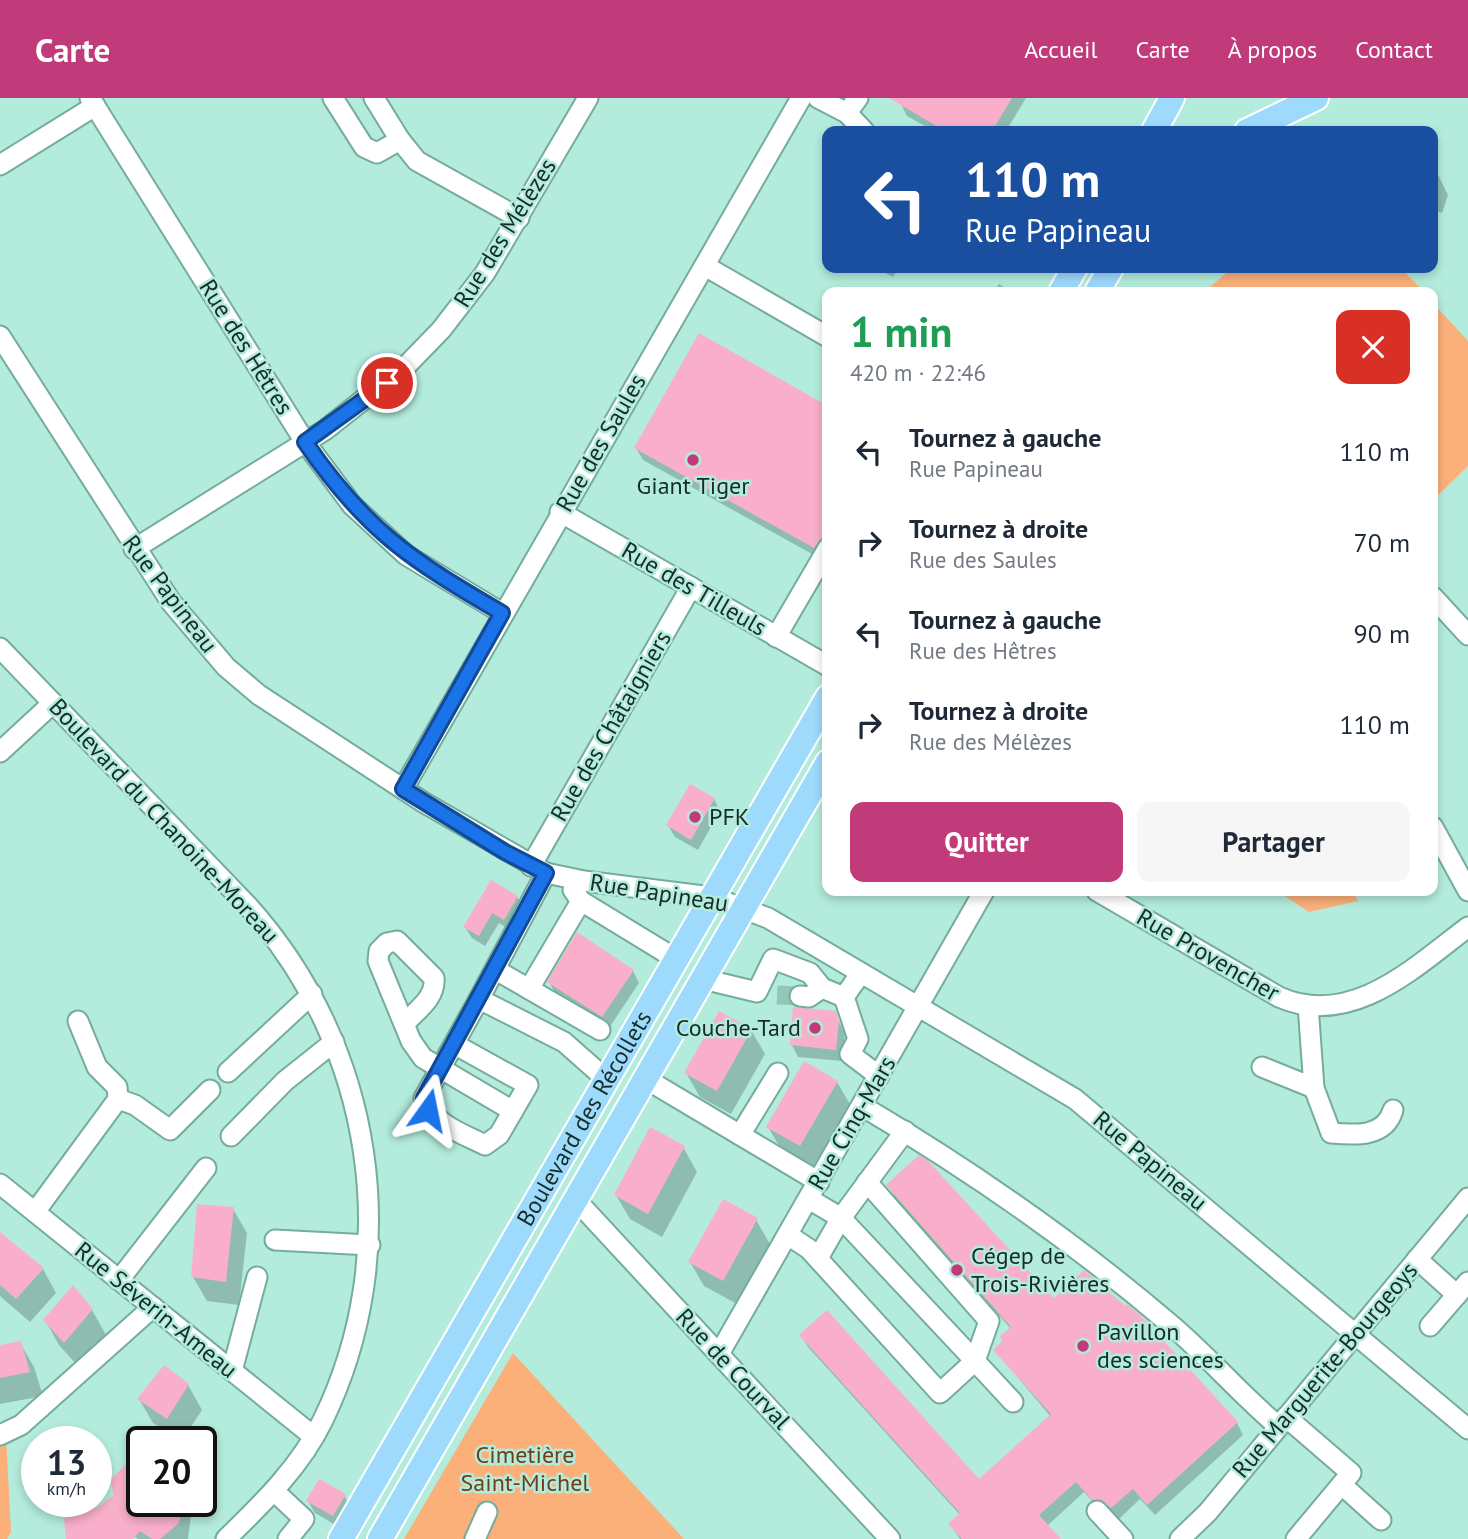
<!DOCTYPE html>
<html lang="fr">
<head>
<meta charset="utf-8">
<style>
	body { margin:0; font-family:"PT Sans",sans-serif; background:#f6f6f7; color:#1f2937; height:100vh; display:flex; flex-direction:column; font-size:26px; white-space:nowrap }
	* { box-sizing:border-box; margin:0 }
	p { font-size:23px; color:#747a83 }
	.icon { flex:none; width:38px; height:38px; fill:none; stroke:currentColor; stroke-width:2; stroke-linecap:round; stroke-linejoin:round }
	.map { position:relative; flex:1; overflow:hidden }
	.details { position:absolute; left:822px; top:189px; width:616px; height:609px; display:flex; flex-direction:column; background:#fff; border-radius:14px; box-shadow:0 4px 10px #0003 }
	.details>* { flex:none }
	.hud { position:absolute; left:822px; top:28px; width:616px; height:147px; border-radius:14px; box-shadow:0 4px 10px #0003; background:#1a4fa0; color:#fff; overflow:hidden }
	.speed { position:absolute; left:21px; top:1328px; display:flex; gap:14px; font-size:35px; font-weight:700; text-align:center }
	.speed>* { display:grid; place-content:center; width:91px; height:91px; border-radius:50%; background:#fff; box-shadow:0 4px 10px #0003; line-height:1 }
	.speed small { font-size:18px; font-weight:400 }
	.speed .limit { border:4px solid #111; border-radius:10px; background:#fff; color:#111 }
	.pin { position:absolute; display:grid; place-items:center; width:60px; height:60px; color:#fff; margin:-30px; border:4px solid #fff; border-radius:50%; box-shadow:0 2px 7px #0007 }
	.me { position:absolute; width:77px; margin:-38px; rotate:12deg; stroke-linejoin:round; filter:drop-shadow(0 0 5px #0008) }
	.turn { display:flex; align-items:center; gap:24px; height:147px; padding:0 28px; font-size:32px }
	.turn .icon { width:91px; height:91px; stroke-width:2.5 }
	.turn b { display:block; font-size:49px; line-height:60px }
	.round { display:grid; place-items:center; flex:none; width:74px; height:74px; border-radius:14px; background:#f6f6f7 }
	.headline { display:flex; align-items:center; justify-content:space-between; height:119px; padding:0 28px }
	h1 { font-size:42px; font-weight:800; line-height:52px; color:#1e9e55 }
	.action { display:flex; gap:14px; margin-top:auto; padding:14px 28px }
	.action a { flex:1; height:80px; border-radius:14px; background:#c13a79; color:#fff; font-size:28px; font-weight:800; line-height:80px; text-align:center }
	.action a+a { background:#f6f6f7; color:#1f2937 }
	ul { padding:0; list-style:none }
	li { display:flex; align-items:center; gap:21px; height:91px; padding:0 28px }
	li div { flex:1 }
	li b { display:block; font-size:26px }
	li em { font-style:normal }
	header { display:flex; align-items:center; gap:42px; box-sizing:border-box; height:98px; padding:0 35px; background:#c13a79; color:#fff }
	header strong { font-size:33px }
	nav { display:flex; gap:38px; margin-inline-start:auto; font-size:24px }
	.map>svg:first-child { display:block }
	.green { fill:#fbb07a }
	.shadow { fill:#0003 }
	.building { fill:#f9afca }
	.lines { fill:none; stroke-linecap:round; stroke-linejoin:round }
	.minor-tunnel { stroke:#94c6b8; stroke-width:19; stroke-dasharray:19 10; stroke-linecap:butt }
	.minor-casing { stroke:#75ac9d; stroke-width:23 }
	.major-casing { stroke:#fff; stroke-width:28 }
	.minor { stroke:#fff; stroke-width:19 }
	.major { stroke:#9edafc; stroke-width:24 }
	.route-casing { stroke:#114b97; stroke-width:18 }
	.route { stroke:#1a73e8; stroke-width:12 }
	.poi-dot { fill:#c13a79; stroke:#b3ecdc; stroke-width:2.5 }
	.labels { text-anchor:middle; stroke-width:5; stroke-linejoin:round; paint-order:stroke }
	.street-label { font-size:24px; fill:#162d27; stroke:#b3ecdc }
	.poi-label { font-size:24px; fill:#162d27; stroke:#b3ecdc; text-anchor:start }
	.park-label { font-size:24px; fill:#6f3e16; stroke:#b3ecdc }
</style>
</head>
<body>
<header>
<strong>Carte</strong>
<nav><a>Accueil</a><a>Carte</a><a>À propos</a><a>Contact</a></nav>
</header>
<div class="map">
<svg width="1468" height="1441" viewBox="0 0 1468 1441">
	<rect width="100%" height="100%" fill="#b3ecdc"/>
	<g class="green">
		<path d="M1232,170H1401L1424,194H1204Z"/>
		<path d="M1433,205L1468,243V368L1433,402Z"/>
		<path d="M1277,793H1353L1358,803L1309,814Z"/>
		<path d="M513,1255L684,1441H404Z"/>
		<path d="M0,1337L6,1338L11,1434L7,1441H0Z"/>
	</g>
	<g class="shadow">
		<path d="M904,0H1026L1006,33H934L907,18L901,6Z"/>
		<path d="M1433,66L1448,97L1442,115L1433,112Z"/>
		<path d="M876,170H898L893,179Z"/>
		<path d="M999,186L1011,194H994Z"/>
		<path d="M828,310V453L821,461L643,362L636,350Z"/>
		<path d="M714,701L720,713L698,752L675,739L668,727Z"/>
		<path d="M517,799L524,811L511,832L499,825L485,848L472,840L465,829Z"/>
		<path d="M633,873L639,885L609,930L556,896L549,884Z"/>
		<path d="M835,915L845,936L842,963L798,959L792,947Z"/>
		<path d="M751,932L765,956L731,1016L700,999L686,975Z"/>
		<path d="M837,984L851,1008L814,1071L782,1053L768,1029Z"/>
		<path d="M683,1049L697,1074L662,1139L630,1121L616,1097Z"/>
		<path d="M888,1087L1237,1325L1243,1337L1155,1417L1140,1401L1119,1421L1109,1413H1101L1084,1394L1047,1428L1058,1441H960L950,1426L960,1417L808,1249L801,1237L979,1383L1051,1319L995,1252L1004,1244L1011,1231L895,1099Z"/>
		<path d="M233,1111L247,1135L239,1207L207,1203L193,1179Z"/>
		<path d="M756,1122L770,1146L737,1206L704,1188L690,1164Z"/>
		<path d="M0,1136L43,1171L56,1195L30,1224L0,1198Z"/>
		<path d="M92,1212L106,1237L78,1268L59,1247L45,1222Z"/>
		<path d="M20,1245L34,1269L43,1298L0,1306V1249Z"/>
		<path d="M188,1287L202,1312L181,1344L153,1325L139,1301Z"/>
		<path d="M116,1397L142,1404H183L191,1417L188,1441H138L111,1424Z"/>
		<path d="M344,1397L351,1409L339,1429L315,1415L308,1403Z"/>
	</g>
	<g class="building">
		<path d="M889,0H1012L992,33H945Z"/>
		<path d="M699,235L828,308V431L814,450L634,350Z"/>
		<path d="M690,686L715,700L691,742L666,727Z"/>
		<path d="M491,782L518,798L504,822L492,815L479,838L463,829Z"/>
		<path d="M577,834L634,872L602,919L547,884Z"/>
		<path d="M793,909L836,913L839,923L836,952L790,947Z"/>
		<path d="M719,913L752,931L717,993L684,975Z"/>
		<path d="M804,963L838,983L800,1048L766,1029Z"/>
		<path d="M650,1029L685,1048L648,1116L614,1097Z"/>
		<path d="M919,1057L928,1063L1054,1200L1084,1172L1125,1208L1127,1206L1142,1219L1238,1324L1147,1407L1133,1391L1111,1410L1101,1402H1092L1076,1384L1039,1417L1061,1441H962L948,1426L960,1415L799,1237L827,1212L979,1381L1051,1316L993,1252L1002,1243L1000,1238L1011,1229L886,1087Z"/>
		<path d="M723,1101L758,1120L723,1183L688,1164Z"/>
		<path d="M197,1106L234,1109L226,1184L191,1179Z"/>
		<path d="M0,1134L44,1170L16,1201L0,1187Z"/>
		<path d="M73,1187L93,1211L64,1245L43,1222Z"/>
		<path d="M21,1243L30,1274L0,1280V1247Z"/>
		<path d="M164,1267L189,1286L167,1321L137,1301Z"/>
		<path d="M128,1364L142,1366V1404H182L179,1425L160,1441H152L140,1433L133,1441H66L64,1421L76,1410H97L114,1397L110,1382Z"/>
		<path d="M319,1381L346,1396L333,1418L306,1403Z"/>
	</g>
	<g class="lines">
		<path class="minor-tunnel" d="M777,897L800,898"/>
		<g class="minor-casing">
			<g id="minor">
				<path d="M90,0L305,344L352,407L406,457L502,515"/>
				<path d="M333,0L364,49L377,55L400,42L374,0"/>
				<path d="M818,0L847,15L864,33"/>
				<path d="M847,15L858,0"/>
				<path d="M400,42L417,63L519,120"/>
				<path d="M0,67L95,8"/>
				<path d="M705,168L828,239"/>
				<path d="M0,238L171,504L226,569L259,597L423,704L546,775L584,783L712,799L768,820L1075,1001L1468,1331"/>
				<path d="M560,414L828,568"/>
				<path d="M134,451L325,332L406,268L441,232L485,175L588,0"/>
				<path d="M1433,499L1468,537"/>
				<path d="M776,539L828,450"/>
				<path d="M0,550L248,808C374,948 405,1153 323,1322C301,1368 262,1406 226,1441"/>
				<path d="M0,654L53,605"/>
				<path d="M403,691L801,0"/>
				<path d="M1433,729L1468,793"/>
				<path d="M531,768L691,489"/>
				<path d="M546,775L479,901L564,944L607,982"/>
				<path d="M573,792L581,803L676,861"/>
				<path d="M1097,793L1279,899C1351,931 1415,869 1468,829"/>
				<path d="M496,872L529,891L581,803"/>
				<path d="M703,881L757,894L773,861L810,875L822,890L844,899L861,875"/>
				<path d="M529,891L600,932"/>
				<path d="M800,898L809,899L822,890"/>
				<path d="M844,899L858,941L850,956L879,978"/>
				<path d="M404,926C417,912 436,900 434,880L397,843L387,845L379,853L378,863L411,943L423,960L513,1013"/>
				<path d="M454,946L528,987L499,1037L485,1047C461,1035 434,1027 424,1000L479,901"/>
				<path d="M1262,969L1314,990L1308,907"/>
				<path d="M228,974L312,896"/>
				<path d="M646,981L819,1084"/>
				<path d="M1314,990L1331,1035C1354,1037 1385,1040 1393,1012"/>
				<path d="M118,1001L135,1007L170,1032L210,992"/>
				<path d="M862,1008C970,1072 1074,1144 1170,1226C1208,1258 1240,1296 1278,1328"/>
				<path d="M740,1037L778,975"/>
				<path d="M231,1038L285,983L334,944"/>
				<path d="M867,1084L989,1223L975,1263L1013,1304"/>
				<path d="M0,1086L313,1338"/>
				<path d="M576,1102L890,1441"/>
				<path d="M35,1114L118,1001L117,989L97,969L78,923"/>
				<path d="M788,1137L809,1151L940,1295L975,1263L841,1120L809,1101"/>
				<path d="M275,1142L370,1147"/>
				<path d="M818,1160L841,1120L905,1033"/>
				<path d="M1417,1161L1457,1197"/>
				<path d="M119,1182L206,1070"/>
				<path d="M1430,1228L1468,1184"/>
				<path d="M719,1256L984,793"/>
				<path d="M232,1273L257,1179"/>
				<path d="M1286,1319L1351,1375L1296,1441"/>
				<path d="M0,1337L21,1327L153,1209"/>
				<path d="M1342,1387L1381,1422"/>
				<path d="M274,1393L304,1421L288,1441"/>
				<path d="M1097,1413L1123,1441"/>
				<path d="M475,1441L487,1414"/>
				<path d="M1180,1441L1208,1414L1468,1100"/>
			</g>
		</g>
		<g class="major-casing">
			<g id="major">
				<path d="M1154,33L1172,0"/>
				<path d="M1247,33L1316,0"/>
				<path d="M1061,194L1075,170"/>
				<path d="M1097,194L1111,170"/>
				<path id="s1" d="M341,1441L828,599"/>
				<path d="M380,1441L828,664"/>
			</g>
		</g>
		<use href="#minor" class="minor"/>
		<use href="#major" class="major"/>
	</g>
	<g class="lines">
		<g class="route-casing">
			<path id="route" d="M387,285L305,344C366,433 411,462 502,515L403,691L505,754L546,775L424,1000L428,1012"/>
		</g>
		<use href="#route" class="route"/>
	</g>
	<g class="poi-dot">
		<circle cx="693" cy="362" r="7"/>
		<circle cx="695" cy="719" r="7"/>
		<circle cx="815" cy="930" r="7"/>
		<circle cx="957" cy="1172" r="7"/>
		<circle cx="1083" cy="1248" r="7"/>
	</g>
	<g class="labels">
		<g class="street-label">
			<text transform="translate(505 135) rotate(-58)" y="8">Rue des Mélèzes</text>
			<text transform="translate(246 249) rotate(58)" y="8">Rue des Hêtres</text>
			<text transform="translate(601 345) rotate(-60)" y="8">Rue des Saules</text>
			<text transform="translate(694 491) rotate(30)" y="8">Rue des Tilleuls</text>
			<text transform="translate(170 496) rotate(53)" y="8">Rue Papineau</text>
			<text transform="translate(611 628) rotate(-60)" y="8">Rue des Châtaigniers</text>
			<text transform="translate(164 723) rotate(47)" y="8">Boulevard du Chanoine-Moreau</text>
			<text transform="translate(659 795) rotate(9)" y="8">Rue Papineau</text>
			<text transform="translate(1208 857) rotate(30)" y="8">Rue Provencher</text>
			<text dy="8" stroke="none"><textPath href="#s1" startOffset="486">Boulevard des Récollets</textPath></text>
			<text transform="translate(852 1025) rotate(-60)" y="8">Rue Cinq-Mars</text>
			<text transform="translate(1150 1063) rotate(40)" y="8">Rue Papineau</text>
			<text transform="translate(156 1212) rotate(39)" y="8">Rue Séverin-Ameau</text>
			<text transform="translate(733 1271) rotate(47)" y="8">Rue de Courval</text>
			<text transform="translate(1325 1272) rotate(-50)" y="8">Rue Marguerite-Bourgeoys</text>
		</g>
		<g class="poi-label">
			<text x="693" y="396" text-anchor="middle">Giant Tiger</text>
			<text x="709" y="727">PFK</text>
			<text x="801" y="938" text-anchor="end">Couche-Tard</text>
			<text x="971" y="1166">Cégep de<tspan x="971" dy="28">Trois-Rivières</tspan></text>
			<text x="1097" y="1242">Pavillon<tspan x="1097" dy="28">des sciences</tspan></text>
		</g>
		<g class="park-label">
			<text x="525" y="1365">Cimetière<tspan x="525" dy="28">Saint-Michel</tspan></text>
		</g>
	</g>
</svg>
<div class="speed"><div>13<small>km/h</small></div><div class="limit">20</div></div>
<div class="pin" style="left:387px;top:285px;background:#d93025"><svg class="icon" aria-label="arrive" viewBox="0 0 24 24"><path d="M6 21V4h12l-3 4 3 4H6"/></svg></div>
<svg class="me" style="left:428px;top:1012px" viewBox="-20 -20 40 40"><path d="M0-17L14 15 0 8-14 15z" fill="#1a73e8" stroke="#fff" stroke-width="4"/></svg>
<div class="hud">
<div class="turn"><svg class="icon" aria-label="left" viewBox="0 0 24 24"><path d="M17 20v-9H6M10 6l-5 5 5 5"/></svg><div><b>110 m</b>Rue Papineau</div></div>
</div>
<section class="details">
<div class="headline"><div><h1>1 min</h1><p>420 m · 22:46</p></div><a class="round" style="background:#d93025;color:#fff"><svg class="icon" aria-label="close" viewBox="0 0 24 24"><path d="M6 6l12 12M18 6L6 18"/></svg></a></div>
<ul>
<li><svg class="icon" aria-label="left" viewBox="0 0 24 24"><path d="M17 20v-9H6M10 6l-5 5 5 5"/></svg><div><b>Tournez à gauche</b><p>Rue Papineau</p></div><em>110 m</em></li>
<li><svg class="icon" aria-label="right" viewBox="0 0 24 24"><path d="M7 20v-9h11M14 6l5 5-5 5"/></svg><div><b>Tournez à droite</b><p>Rue des Saules</p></div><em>70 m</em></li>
<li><svg class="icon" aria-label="left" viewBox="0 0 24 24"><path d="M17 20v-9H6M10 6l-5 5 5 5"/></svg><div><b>Tournez à gauche</b><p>Rue des Hêtres</p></div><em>90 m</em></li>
<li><svg class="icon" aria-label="right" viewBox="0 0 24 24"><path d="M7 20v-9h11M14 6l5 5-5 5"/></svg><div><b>Tournez à droite</b><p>Rue des Mélèzes</p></div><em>110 m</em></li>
</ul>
<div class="action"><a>Quitter</a><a>Partager</a></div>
</section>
</div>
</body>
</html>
